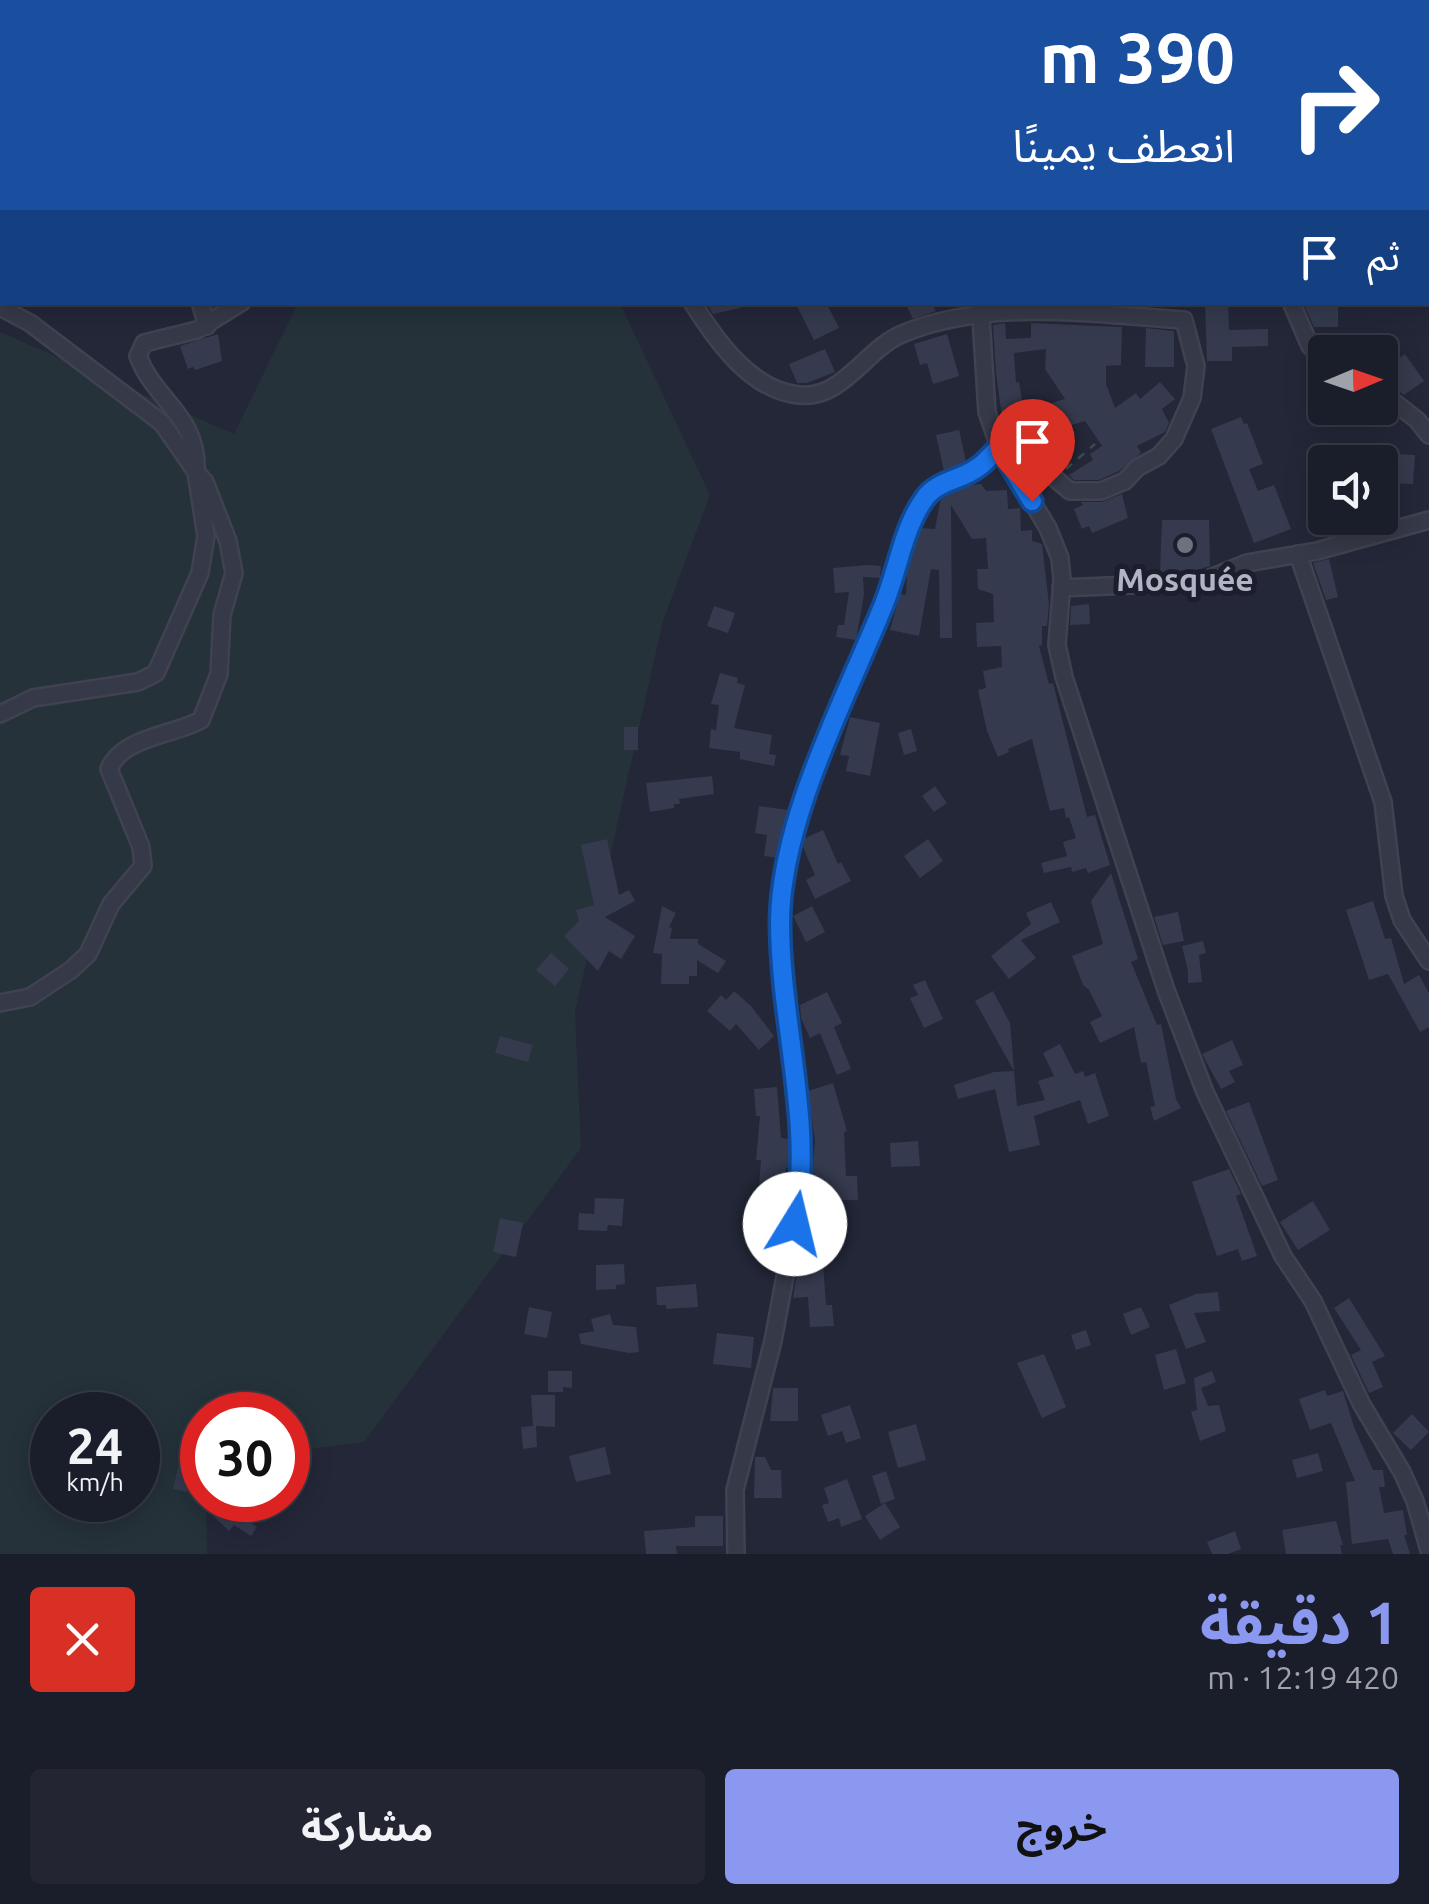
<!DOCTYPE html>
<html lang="ar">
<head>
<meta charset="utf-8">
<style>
	body { margin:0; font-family:Ubuntu,"Noto Sans Arabic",sans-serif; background:#232632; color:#f1f3f6; direction:rtl; height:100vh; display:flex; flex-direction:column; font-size:38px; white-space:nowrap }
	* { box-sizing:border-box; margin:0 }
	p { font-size:32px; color:#9fa2a8 }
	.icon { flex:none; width:55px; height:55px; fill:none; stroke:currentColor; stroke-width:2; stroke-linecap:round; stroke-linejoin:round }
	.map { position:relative; height:1554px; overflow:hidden; direction:ltr }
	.details { display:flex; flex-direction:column; background:#1a1d2a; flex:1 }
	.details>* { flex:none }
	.hud { position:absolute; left:0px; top:0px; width:1430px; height:305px; box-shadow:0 5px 25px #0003,0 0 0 2px #383b47; direction:rtl; background:#1a4fa0; color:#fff; overflow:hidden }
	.needle { width:65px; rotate:88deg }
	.tools { position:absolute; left:1308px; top:335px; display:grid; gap:20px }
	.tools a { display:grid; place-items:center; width:90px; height:90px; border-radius:10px; background:#1a1d2a; box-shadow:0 5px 25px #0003,0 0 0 2px #383b47; font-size:50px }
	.speed { position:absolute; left:30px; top:1392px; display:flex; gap:20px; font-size:50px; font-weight:700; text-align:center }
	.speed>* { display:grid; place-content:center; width:130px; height:130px; border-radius:50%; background:#1a1d2a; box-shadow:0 5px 25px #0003,0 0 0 2px #383b47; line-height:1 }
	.speed small { font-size:25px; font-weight:400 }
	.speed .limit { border:15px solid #d22; background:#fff; color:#111 }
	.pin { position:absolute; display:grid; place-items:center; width:85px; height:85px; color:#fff; margin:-102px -42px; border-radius:50% 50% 50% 0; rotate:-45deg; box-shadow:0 0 10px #0007 }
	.pin .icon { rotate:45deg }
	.me { position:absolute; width:110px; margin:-55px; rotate:9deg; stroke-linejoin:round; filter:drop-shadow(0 0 8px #0008) }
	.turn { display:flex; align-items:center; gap:35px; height:210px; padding:0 30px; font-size:45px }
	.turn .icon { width:130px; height:130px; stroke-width:2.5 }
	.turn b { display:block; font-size:70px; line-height:85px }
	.then { display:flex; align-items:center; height:95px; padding:0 30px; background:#0003; gap:20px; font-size:38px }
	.round { display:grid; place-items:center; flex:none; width:105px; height:105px; border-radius:10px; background:#232632 }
	.head { display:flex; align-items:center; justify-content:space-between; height:170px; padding:0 30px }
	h1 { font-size:60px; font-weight:700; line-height:75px; color:#8b98f0 }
	.action { display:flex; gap:20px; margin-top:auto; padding:20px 30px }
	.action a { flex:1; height:115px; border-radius:10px; background:#8b98f0; color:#111; font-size:40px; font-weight:700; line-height:115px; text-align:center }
	.action a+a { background:#232632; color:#f1f3f6 }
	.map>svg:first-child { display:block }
	.green { fill:#253239; fill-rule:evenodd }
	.building { fill:#353a4e; fill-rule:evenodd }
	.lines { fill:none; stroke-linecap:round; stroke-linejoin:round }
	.minor-casing { stroke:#404251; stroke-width:20 }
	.path { stroke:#3d4b51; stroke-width:2.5; stroke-dasharray:8 8; stroke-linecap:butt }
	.minor { stroke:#363948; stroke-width:15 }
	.route-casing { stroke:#114b97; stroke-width:25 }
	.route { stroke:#1a73e8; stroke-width:18 }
	.worship-dot { fill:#6b7280; stroke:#1c1e2d; stroke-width:4 }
	.labels { text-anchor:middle; stroke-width:10; stroke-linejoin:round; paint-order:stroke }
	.poi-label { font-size:32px; font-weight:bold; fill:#b1b4c4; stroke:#1c1e2d }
</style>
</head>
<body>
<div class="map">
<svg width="1429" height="1554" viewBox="0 0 1429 1554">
	<rect width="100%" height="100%" fill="#232738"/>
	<path class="green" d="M298,303H620L710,495L663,621L575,1012L581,1148L364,1442L288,1452V1415H202V1500H206L207,1554H0V332L234,434ZM52,1415H138V1500H52Z"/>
	<g class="building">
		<path d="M706,302H740V308L713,314Z"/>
		<path d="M795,302H826L839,328L814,340Z"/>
		<path d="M905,302H931L936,311L913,319Z"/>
		<path d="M1205,302H1228L1229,330L1268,329V346L1232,347V361H1207Z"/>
		<path d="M1303,302H1338V327H1314Z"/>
		<path d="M1005,323L1006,339L1031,338V323L1122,327L1121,365L1106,366V384L1115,408L1136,393L1140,399L1160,382L1175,399L1162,409L1169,423L1165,432L1137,446L1141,453L1119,471L1099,480H1074L1069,475L1093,460L1090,454L1102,446L1085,421L1041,434L1043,441L1027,446L1024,436L1009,441L1003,424L996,373L993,325ZM1046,349L1045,369L1065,399L1024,411L1019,382L1016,383L1014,353Z"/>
		<path d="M1146,328L1174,331V367H1145Z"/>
		<path d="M1346,333L1362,352H1347L1337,340Z"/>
		<path d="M218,334L222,361L195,370L193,367L188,369L180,346Z"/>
		<path d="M947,334L959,376L933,384L927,363L920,365L914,344Z"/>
		<path d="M825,349L835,372L807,383H797L789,364Z"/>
		<path d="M1395,354L1398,359L1405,354L1424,381L1404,395L1380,378V365Z"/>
		<path d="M1241,417L1244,424L1247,423L1263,464L1249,469L1258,491L1274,485L1291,529L1254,543L1211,429Z"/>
		<path d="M959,430L966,462L944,471L936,435Z"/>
		<path d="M1392,454L1415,455L1413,484L1389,483Z"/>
		<path d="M981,484L986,491L1007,490L1008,509L1020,508L1021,531L1032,530V541L1042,544L1049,604L1047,626H1042V645L1039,646L1049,684L1053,683L1087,817L1095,815L1110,865L1088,873L1086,868L1072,872L1071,867L1044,873L1041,863L1067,856L1063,842L1076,838L1069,817L1066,818L1064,808L1050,811L1032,739L1008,749L1009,752L998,757L987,731L978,690L986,688L983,671L1002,667L1001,646L977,647L976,623L994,622L993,594L978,589L977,569H988L986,538L972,539L951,505L952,638H940L939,570L931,569L919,636L890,630L900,594L906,595L907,571L920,528L935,529L941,497L971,485Z"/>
		<path d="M1122,494L1128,518L1092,533L1089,526L1082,529L1074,509L1083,505L1081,502H1102Z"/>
		<path d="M1162,520H1209L1210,566L1193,571L1160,572Z"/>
		<path d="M1329,559L1338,597L1326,600L1313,563Z"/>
		<path d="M868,565L881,566L880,578L863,577L864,595L856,640L836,637L838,625H844L849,592L835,593L833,568Z"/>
		<path d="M1089,604L1090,624L1070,625L1071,606Z"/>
		<path d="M714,606L735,613L728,633L707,626Z"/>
		<path d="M720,673L738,678L737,683L745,685L734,728L772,735L769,754L776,755L774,766L740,759V752L709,748L711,729L716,730L719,705L711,704Z"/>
		<path d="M850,717L880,723L870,776L846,771L849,756L840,755Z"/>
		<rect x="624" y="727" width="14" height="23"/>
		<path d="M911,729L917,751L904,755L898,733Z"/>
		<path d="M712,776L714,794L679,799L680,804H674V808L650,812L646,783Z"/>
		<path d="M935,786L947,803L934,812L922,796Z"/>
		<path d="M759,806L789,810L778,858L764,856L767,835L755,833Z"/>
		<path d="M823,830L838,864L841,862L851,881L815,899L806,880L815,875L803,847L805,838Z"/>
		<path d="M607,839L619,895L629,890L635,901L605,917L635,936L621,959L609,951L598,971L564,936L579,921L576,910L594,905L581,845Z"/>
		<path d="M928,839L943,861L920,878L904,856Z"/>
		<path d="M1111,873L1138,959L1131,962L1157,1025L1161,1024L1176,1099L1181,1108L1154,1121L1150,1107L1155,1106L1146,1062L1141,1063L1134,1027L1100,1043L1090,1022L1102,1016L1089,990L1083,985L1072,956L1103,944L1091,901Z"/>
		<path d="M1373,901L1385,939L1391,938L1404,984L1419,975L1429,993V1027L1420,1032L1388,974L1369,980L1346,910Z"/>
		<path d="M1051,902L1060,922L1021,940L1036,958L1009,979L991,956L1031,924L1026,913Z"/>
		<path d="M662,906L676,913L669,927L672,928L670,939H698V944L726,961L718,973L697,960V976H689V984H661L662,954L653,953Z"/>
		<path d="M812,906L825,932L806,942L793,916Z"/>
		<path d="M1178,912L1184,941L1163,945L1154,917Z"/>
		<path d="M1203,941L1206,953L1199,955L1202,982L1188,983V971L1182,946Z"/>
		<path d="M551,953L569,969L555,986L536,970Z"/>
		<path d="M925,980L943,1019L924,1028L910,998L918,995L913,985Z"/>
		<path d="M734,991L751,1006L774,1036L759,1050L736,1024L730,1031L707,1011L721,995L726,1000Z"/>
		<path d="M993,991L1010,1023L1017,1106L1045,1100L1038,1081L1054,1076L1043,1053L1060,1044L1075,1074L1083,1071L1085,1077L1095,1073L1109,1116L1088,1124L1080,1100L1034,1116L1040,1145L1009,1152L995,1089L958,1099L954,1085L994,1072L1014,1071L975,1001Z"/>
		<path d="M827,992L842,1023L834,1027L851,1069L837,1075L820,1033L810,1038L801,1018L800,1005Z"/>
		<path d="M500,1036L533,1045L528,1062L495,1053Z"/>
		<path d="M1232,1040L1243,1065L1229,1071L1235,1082L1221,1089L1202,1054Z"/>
		<path d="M833,1083L847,1131L844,1132L846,1176H857L858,1200H830V1228L835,1229L830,1264L823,1263L826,1305H832L834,1326L810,1327L808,1297L793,1298L797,1272L806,1271L814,1219L808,1220L815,1141L808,1091Z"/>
		<path d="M777,1087L781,1138L791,1139L792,1148L791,1169L786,1168L781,1232L756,1230L761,1160H756L760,1116H756L754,1089Z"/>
		<path d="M1249,1102L1278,1180L1262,1186L1226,1111Z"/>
		<path d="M918,1141L920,1166L891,1167L890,1143Z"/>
		<path d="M1229,1169L1241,1194L1236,1196L1257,1256L1242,1261L1238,1249L1217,1256L1192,1182Z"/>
		<path d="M595,1198L624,1199L622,1226L608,1225L607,1231L578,1230L579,1213L594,1214Z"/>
		<path d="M1313,1201L1330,1230L1298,1250L1280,1222Z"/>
		<path d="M500,1218L523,1223L516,1257L493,1252Z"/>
		<path d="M624,1264L625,1284L616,1285V1289L596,1290V1265Z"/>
		<path d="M696,1284L698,1307L666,1309V1305H657L656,1287Z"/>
		<path d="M1218,1292L1220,1311L1194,1313L1206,1342L1186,1349L1169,1305L1196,1294Z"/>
		<path d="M1349,1298L1385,1356L1372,1362L1383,1387L1369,1393L1351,1355L1361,1350L1334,1308Z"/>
		<path d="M529,1307L552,1312L547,1338L524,1334Z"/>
		<path d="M1141,1307L1150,1327L1131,1335L1123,1314Z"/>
		<path d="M610,1314L613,1325L636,1327L639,1352L629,1353L581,1344L579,1334L594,1331L591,1319Z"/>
		<path d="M1086,1330L1091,1345L1076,1350L1071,1335Z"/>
		<path d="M717,1333L754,1337L751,1368L713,1364Z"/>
		<path d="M1176,1349L1186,1383L1164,1390L1155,1355Z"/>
		<path d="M1044,1354L1066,1407L1042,1418L1017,1363Z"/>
		<path d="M548,1371H572V1388L563,1387V1392H548Z"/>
		<path d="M1212,1371L1216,1382L1201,1388L1208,1406L1219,1405L1226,1431L1200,1441L1191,1412L1197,1410L1194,1378Z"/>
		<path d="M773,1388H798V1421H770Z"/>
		<path d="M1325,1390L1327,1396L1343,1391L1354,1427L1373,1470H1383L1385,1487H1379L1384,1513L1403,1510L1407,1535H1404L1410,1554H1393L1388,1539L1352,1544L1346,1482L1355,1481L1331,1423L1310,1430L1299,1399Z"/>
		<path d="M531,1395H555V1427L536,1426L537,1447L523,1449L521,1427L533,1426Z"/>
		<path d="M850,1405L861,1438L846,1443L842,1431L828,1436L821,1415Z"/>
		<path d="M1412,1414L1429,1432L1411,1450L1393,1433Z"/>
		<path d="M916,1424L926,1460L898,1468L888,1432Z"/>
		<path d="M605,1447L611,1474L576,1482L569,1456Z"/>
		<path d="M1318,1453L1323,1471L1297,1478L1292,1460Z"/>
		<path d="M755,1457H765L771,1470H781L782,1498H754Z"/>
		<path d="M178,1467L192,1471L187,1492L173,1489Z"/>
		<path d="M886,1471L895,1499L881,1504L872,1476Z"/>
		<path d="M847,1479L862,1519L841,1527L839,1518L828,1522L822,1505L829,1503L824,1488Z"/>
		<path d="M216,1500H229L244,1514L241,1517L257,1527L251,1536L234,1525L229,1531L207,1510Z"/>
		<path d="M885,1503L900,1527L880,1540L865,1516Z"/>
		<path d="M695,1516H723V1546H676L677,1554H646L644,1531L695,1527Z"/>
		<path d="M1336,1521L1343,1545H1340L1342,1554H1286L1282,1530Z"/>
		<path d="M1235,1531L1241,1549L1228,1554H1212L1207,1542Z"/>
	</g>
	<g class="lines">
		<g class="minor-casing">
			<g id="minor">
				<path d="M260,0L262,2"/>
				<path d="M552,0V2"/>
				<path d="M1100,0L1101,2"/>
				<path d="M150,2L151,0"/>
				<path d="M674,2L676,0"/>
				<path d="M979,2H985"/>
				<path d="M0,205L2,204"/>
				<path d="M200,302L207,326"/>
				<path d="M692,302C715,339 751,391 799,395C842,400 866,349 902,334C989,298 1092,314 1184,320L1196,366L1192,398L1174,439L1159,456L1137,468L1125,481L1101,491H1070L1052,476"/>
				<path d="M980,302L987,412L999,447L1048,528L1060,558L1062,580L1057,645L1064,677L1166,990L1205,1092L1283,1256L1313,1301L1362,1405L1402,1472L1415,1501L1429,1550"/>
				<path d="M1291,302L1310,346L1325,362"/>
				<path d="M0,307L30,323L162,423L196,472L206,536L200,573L156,673L138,682L33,698L0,714"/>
				<path d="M1380,391L1417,420L1429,435"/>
				<path d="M1298,554L1383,802L1394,896L1402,920L1429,961"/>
				<path d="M1061,588L1200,582L1247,563L1317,551L1429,520"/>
				<path d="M0,1003L30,997L71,970L88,954L111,904L143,866L141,847L109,769C122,737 174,735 201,720L219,674L222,615L234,573L228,541L205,482L196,472C199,416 154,400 138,356L144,343L197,330L242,302"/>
				<path d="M736,1554L735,1490L773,1341L802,1185L803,1148L780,925C784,809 848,705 887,598C897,569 906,514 929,492C943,480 963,478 977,469C985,463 992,454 999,447"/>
			</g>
		</g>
		<path class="path" d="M1066,469L1095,444"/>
		<use href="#minor" class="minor"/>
	</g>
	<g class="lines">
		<g class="route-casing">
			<path id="route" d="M795,1224C814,1122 780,1024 780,921C781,819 846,698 884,604C898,570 903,528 925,498C937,481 961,480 977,468C985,463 992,454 999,447L1032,501"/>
		</g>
		<use href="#route" class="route"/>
	</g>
	<circle class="worship-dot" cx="1185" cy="545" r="10"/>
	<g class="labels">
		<g class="poi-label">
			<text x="1185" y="591">Mosquée</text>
		</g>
	</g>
</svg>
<div class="tools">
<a><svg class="needle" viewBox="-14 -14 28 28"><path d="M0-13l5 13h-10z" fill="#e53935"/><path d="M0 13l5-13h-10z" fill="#9fa2a8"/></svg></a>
<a><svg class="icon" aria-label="sound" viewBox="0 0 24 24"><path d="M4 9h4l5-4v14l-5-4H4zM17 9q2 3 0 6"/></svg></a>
</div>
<div class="speed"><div>24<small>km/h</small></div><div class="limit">30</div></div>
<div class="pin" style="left:1032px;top:501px;background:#d93025"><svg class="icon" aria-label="arrive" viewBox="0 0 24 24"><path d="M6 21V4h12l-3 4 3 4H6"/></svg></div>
<svg class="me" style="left:795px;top:1224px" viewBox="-20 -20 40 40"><circle r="19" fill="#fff"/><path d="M0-13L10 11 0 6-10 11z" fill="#1a73e8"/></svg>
<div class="hud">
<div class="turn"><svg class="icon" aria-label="right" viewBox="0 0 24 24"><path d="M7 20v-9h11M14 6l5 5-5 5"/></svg><div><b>390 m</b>انعطف يمينًا</div></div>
<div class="then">ثم<svg class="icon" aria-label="arrive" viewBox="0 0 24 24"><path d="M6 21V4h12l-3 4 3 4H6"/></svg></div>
</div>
</div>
<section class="details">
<div class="head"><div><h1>1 دقيقة</h1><p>420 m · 12:19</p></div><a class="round" style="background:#d93025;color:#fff"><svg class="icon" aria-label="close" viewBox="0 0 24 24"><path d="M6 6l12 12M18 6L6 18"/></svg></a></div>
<div class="action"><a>خروج</a><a>مشاركة</a></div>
</section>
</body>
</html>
